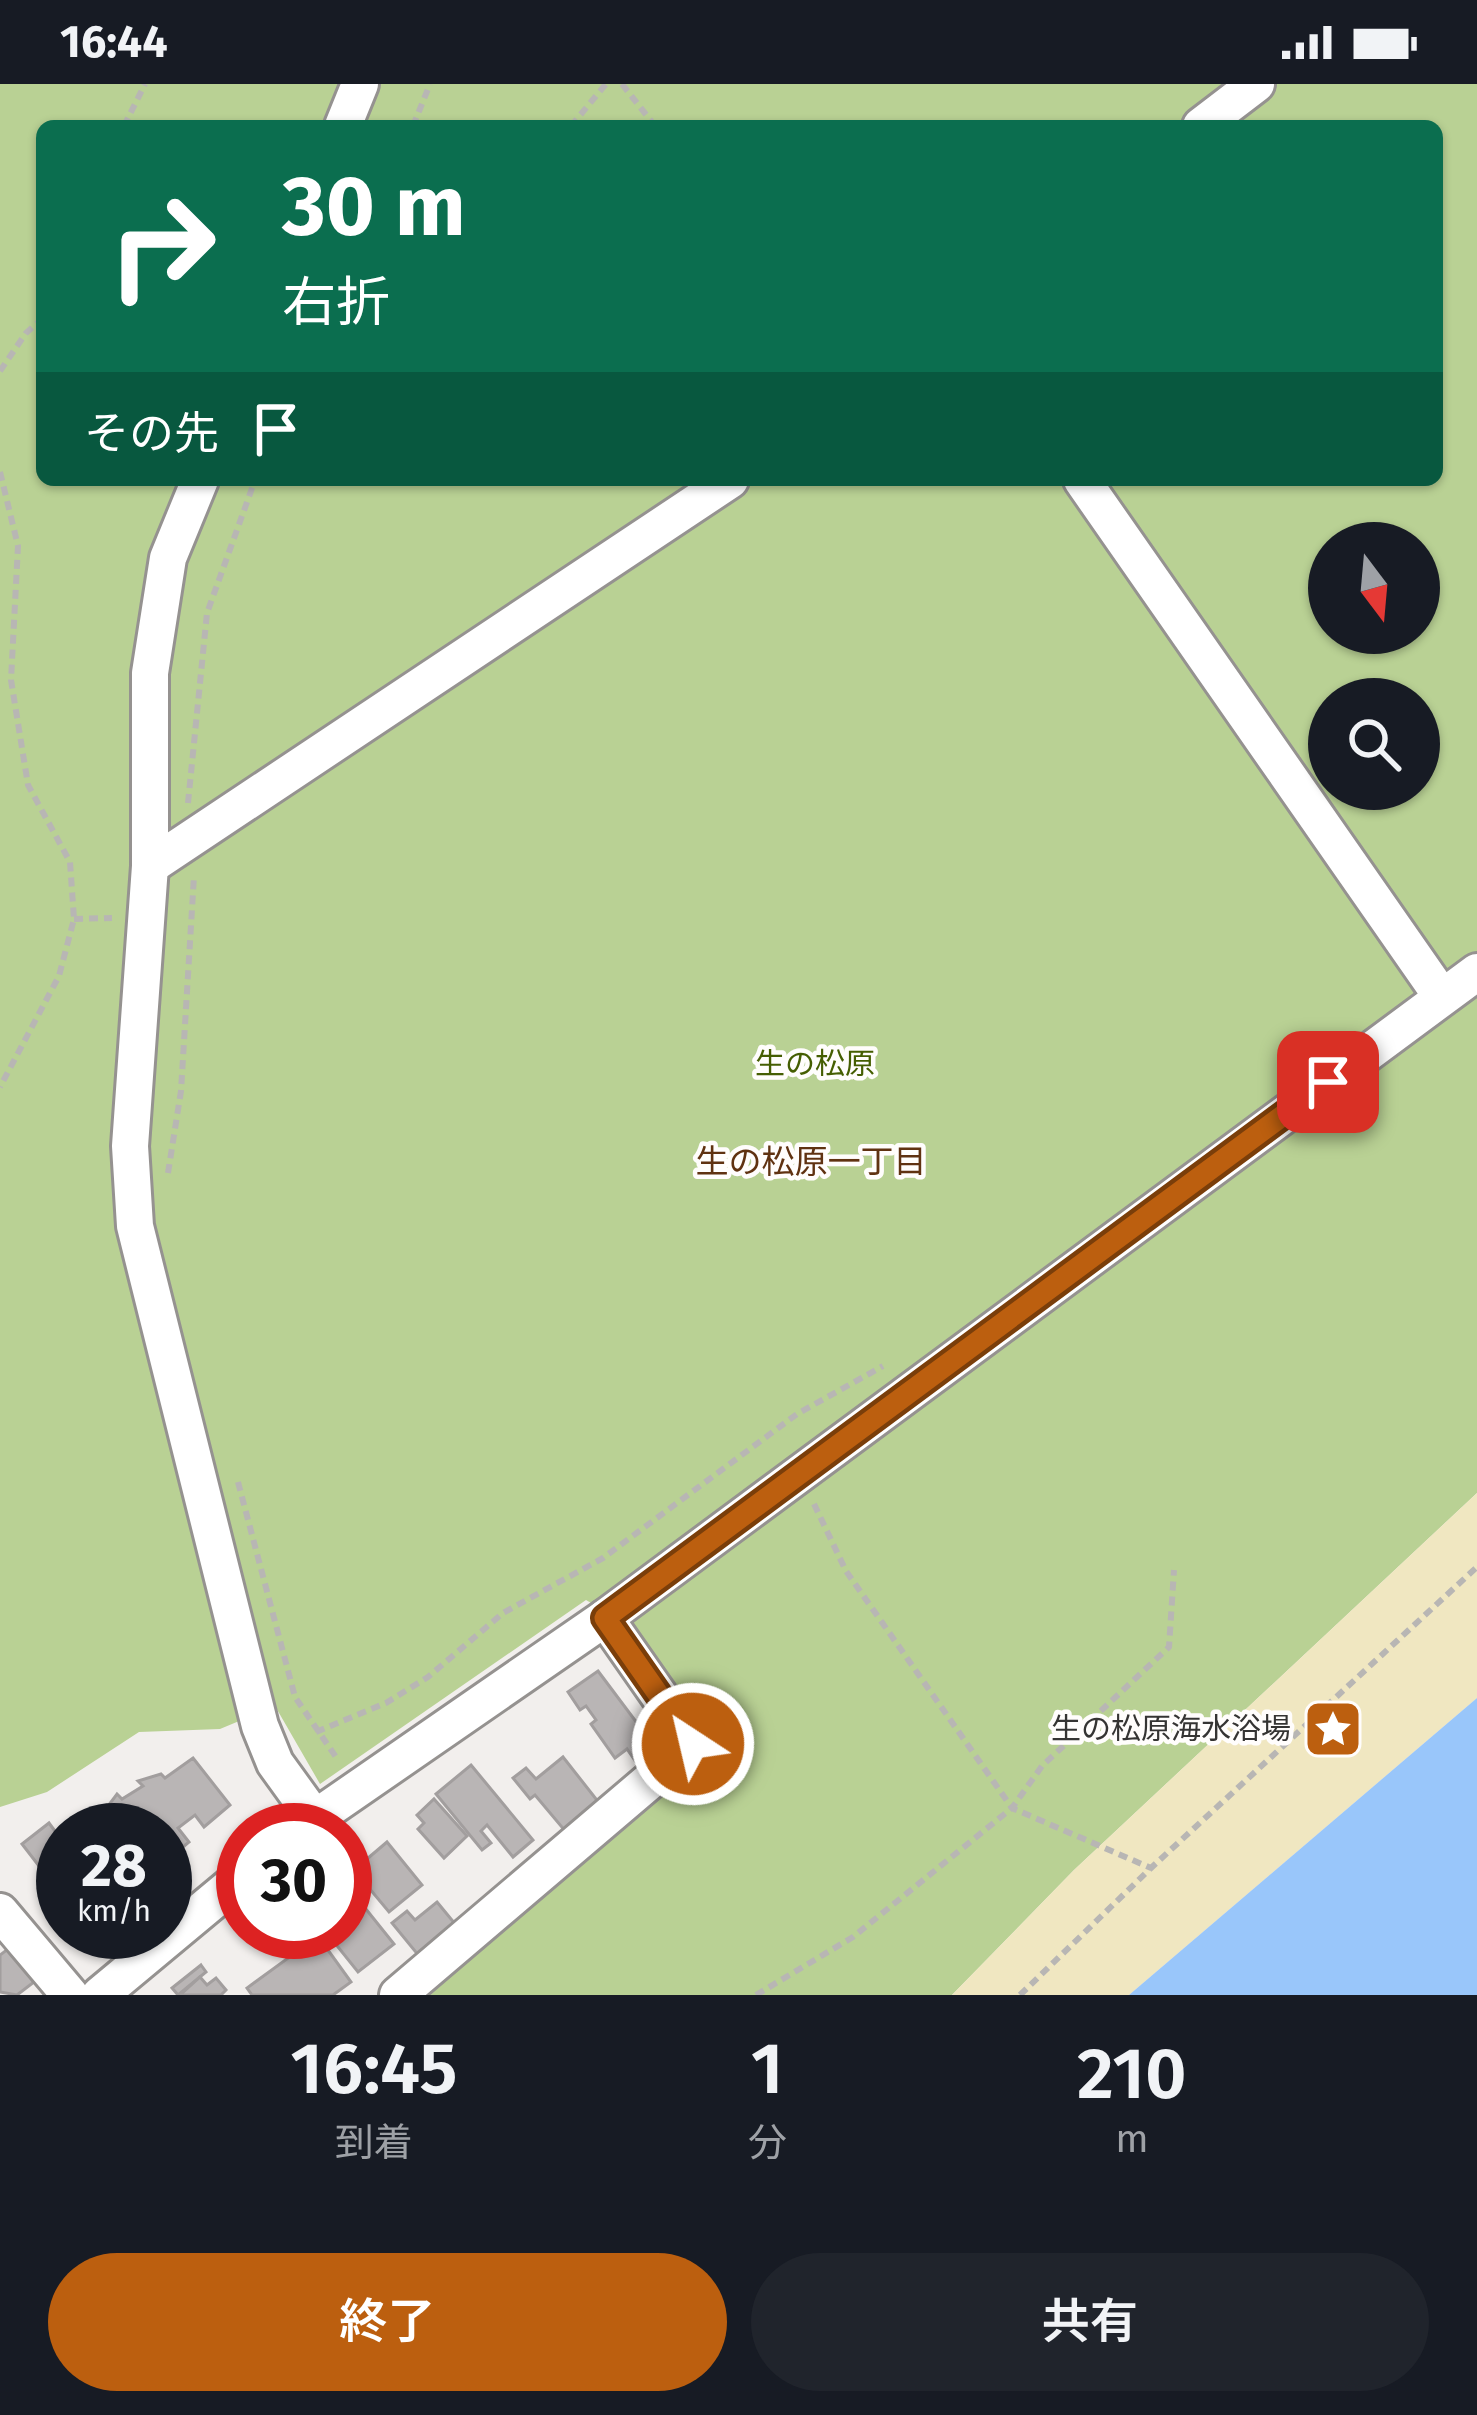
<!DOCTYPE html>
<html lang="ja">
<head>
<meta charset="utf-8">
<style>
	body { margin:0; font-family:"Fira Sans","Noto Sans JP",sans-serif; background:#20242c; color:#f1f3f6; height:100vh; display:flex; flex-direction:column; font-size:45px; white-space:nowrap }
	* { box-sizing:border-box; margin:0 }
	p { font-size:39px; color:#9ea1a6 }
	.icon { flex:none; width:66px; height:66px; fill:none; stroke:currentColor; stroke-width:2; stroke-linecap:round; stroke-linejoin:round }
	.map { position:relative; height:1911px; overflow:hidden }
	.panel { display:flex; flex-direction:column; background:#171b24; flex:1 }
	.panel>* { flex:none }
	.hud { position:absolute; left:36px; top:36px; width:1407px; height:366px; border-radius:18px; box-shadow:0 3px 9px #0004; background:#0b6e4f; color:#fff; overflow:hidden }
	.needle { width:78px; rotate:164deg }
	.fabs { position:absolute; left:1308px; top:438px; display:grid; gap:24px }
	.fabs a { display:grid; place-items:center; width:132px; height:132px; border-radius:50%; background:#171b24; box-shadow:0 3px 9px #0004; font-size:60px }
	.speed { position:absolute; left:36px; top:1719px; display:flex; gap:24px; font-size:60px; font-weight:700; text-align:center }
	.speed>* { display:grid; place-content:center; width:156px; height:156px; border-radius:50%; background:#171b24; box-shadow:0 3px 9px #0004; line-height:1 }
	.speed small { font-size:30px; font-weight:400 }
	.speed .limit { border:18px solid #d22; background:#fff; color:#111 }
	.pin { position:absolute; display:grid; place-items:center; width:102px; height:102px; color:#fff; margin:-51px; border-radius:24px; box-shadow:0 6px 18px #0006 }
	.me { position:absolute; width:132px; margin:-66px; rotate:325deg; stroke-linejoin:round; filter:drop-shadow(0 0 9px #0008) }
	.turn { display:flex; align-items:center; gap:42px; height:252px; padding:0 48px; font-size:54px }
	.turn .icon { width:156px; height:156px; stroke-width:2.5 }
	.turn b { display:block; font-size:84px; line-height:102px }
	.then { display:flex; align-items:center; height:114px; padding:0 48px; background:#0003; gap:24px; font-size:45px }
	.eta { display:flex; justify-content:space-evenly; align-items:center; height:204px; text-align:center }
	.eta b { font-size:72px; font-weight:600; line-height:84px }
	.cta { display:flex; gap:24px; margin-top:auto; padding:24px 48px }
	.cta a { flex:1; height:138px; border-radius:72px; background:#bc5f0f; color:#fff; font-size:48px; font-weight:600; line-height:138px; text-align:center }
	.cta a+a { background:#20242c; color:#f1f3f6 }
	.status { display:flex; justify-content:space-between; align-items:center; height:84px; padding:0 60px; background:#171b24; direction:ltr }
	.status svg { height:33px; fill:currentColor }
	.map>svg:first-child { display:block }
	.green { fill:#b9d194; fill-rule:evenodd }
	.sand { fill:#f0e7c1 }
	.water { fill:#99c6fa }
	.building { fill:#b9b5b5; stroke:#a29e9e; stroke-width:3 }
	.lines { fill:none; stroke-linecap:round; stroke-linejoin:round }
	.minor-casing { stroke:#959290; stroke-width:42 }
	.path { stroke:#b8b6b4; stroke-width:6; stroke-dasharray:9 6; stroke-linecap:butt }
	.minor { stroke:#fff; stroke-width:36 }
	.route-casing { stroke:#7a3e0a; stroke-width:30 }
	.route { stroke:#bc5f0f; stroke-width:21 }
	.labels { text-anchor:middle; stroke-width:9; stroke-linejoin:round; paint-order:stroke }
	.park-label { font-size:30px; fill:#455e02; stroke:#fffdfc }
	.poi-label { font-size:30px; fill:#353433; stroke:#fffdfc; text-anchor:end }
	.neighbourhood-label { font-size:33px; fill:#603211; stroke:#fffdfc }
</style>
</head>
<body>
<div class="status"><b>16:44</b><svg viewBox="0 0 49 12"><path d="M0 12V9h3v3zM5 12V6h3v6zM10 12V3h3v9zM15 12V0h3v12zM26 1h20v11H26zM47 4h2v5h-2z"/></svg></div>
<div class="map">
<svg width="1477" height="1911" viewBox="0 0 1477 1911">
	<rect width="100%" height="100%" fill="#f2efed"/>
	<path class="green" d="M0,0H1477V1409L1074,1786L952,1911H411L708,1659L632,1543L586,1516L320,1700L275,1622L220,1645L139,1648L47,1708L0,1723ZM42,42H1437V396H42ZM1329,459H1419V549H1329ZM1329,615H1419V705H1329Z"/>
	<path class="sand" d="M1477,1409V1614L1129,1911H952L1074,1786Z"/>
	<path class="water" d="M1477,1614V1911H1129Z"/>
	<g class="building">
		<path d="M598,1587L646,1651L635,1659L644,1672L636,1678L627,1665L615,1674L591,1640L596,1636L586,1622L580,1626L568,1608Z"/>
		<path d="M563,1673L600,1720L566,1748L535,1711L530,1715L513,1694L526,1684L536,1695Z"/>
		<path d="M193,1674L230,1721L204,1743L195,1731L178,1744L189,1758L165,1778V1746H114L102,1730L117,1710L122,1715L143,1702L138,1697L161,1690L165,1694Z"/>
		<path d="M471,1681L533,1756L513,1773L487,1741L481,1747L491,1759L482,1766L436,1710Z"/>
		<path d="M434,1715L467,1752L444,1774L418,1745L424,1739L417,1731Z"/>
		<path d="M99,1729L111,1746H87Z"/>
		<path d="M49,1739L63,1758V1813L22,1760Z"/>
		<path d="M387,1758L422,1801L389,1828L354,1786Z"/>
		<path d="M345,1799L394,1860L358,1888L326,1848H345Z"/>
		<path d="M437,1818L456,1841L419,1872L392,1839L407,1827L415,1836Z"/>
		<path d="M290,1848H315L351,1898L333,1911H252L247,1904L302,1864Z"/>
		<path d="M8,1865L34,1898L17,1911L0,1908V1871Z"/>
		<path d="M201,1881L206,1888L178,1911L172,1904Z"/>
		<path d="M200,1893L207,1901L216,1894L226,1906L221,1911H180Z"/>
	</g>
	<g class="lines">
		<g class="minor-casing">
			<g id="minor">
				<path d="M343,42L360,0"/>
				<path d="M1201,42L1256,0"/>
				<path d="M200,396L168,474L150,589V782L130,1062L135,1142L260,1642L275,1679L314,1733"/>
				<path d="M1082,396L1442,913"/>
				<path d="M150,782L730,396"/>
				<path d="M298,1746L605,1534L1477,888"/>
				<path d="M0,1828L70,1911"/>
				<path d="M100,1911L243,1792"/>
				<path d="M398,1911L693,1660L605,1534"/>
			</g>
		</g>
		<g class="path">
			<path d="M622,0L655,42"/>
			<path d="M124,42L145,0"/>
			<path d="M413,42L430,0"/>
			<path d="M571,42L606,0"/>
			<path d="M0,287L26,249L42,235"/>
			<path d="M0,388L18,462L11,596L28,701L70,778L74,835L59,892L0,1003"/>
			<path d="M188,719L207,529L255,396"/>
			<path d="M74,835L112,834"/>
			<path d="M168,1089L181,1007L194,792"/>
			<path d="M238,1398L295,1613L338,1676"/>
			<path d="M814,1420L846,1487L1012,1724L1151,1784"/>
			<path d="M316,1648L386,1619L428,1593L503,1529L603,1474L797,1330L883,1282"/>
			<path d="M756,1911L853,1853L1012,1724L1042,1682L1169,1563L1174,1486"/>
			<path d="M1020,1911L1151,1784L1477,1483"/>
		</g>
		<use href="#minor" class="minor"/>
	</g>
	<g class="lines">
		<g class="route-casing">
			<path id="route" d="M693,1660L605,1534L1328,998"/>
		</g>
		<use href="#route" class="route"/>
	</g>
	<defs>
		<g id="sight-square" transform="scale(3)"><rect x="-9" y="-9" width="18" height="18" rx="4" fill="#bc5f0f" stroke="#fffdfc"/><path d="M0-6L1.8-2.2L6-1.7L2.9 1.2L3.7 5.4L0 3.3L-3.7 5.4L-2.9 1.2L-6-1.7L-1.8-2.2Z" fill="#fff"/></g>
	</defs>
	<g fill-rule="evenodd">
		<use href="#sight-square" x="1333" y="1645"/>
	</g>
	<g class="labels">
		<g class="park-label">
			<text x="815" y="990">生の松原</text>
		</g>
		<g class="poi-label">
			<text x="1291" y="1655">生の松原海水浴場</text>
		</g>
		<g class="neighbourhood-label">
			<text x="811" y="1089">生の松原一丁目</text>
		</g>
	</g>
</svg>
<div class="fabs">
<a><svg class="needle" viewBox="-14 -14 28 28"><path d="M0-13l5 13h-10z" fill="#e53935"/><path d="M0 13l5-13h-10z" fill="#9ea1a6"/></svg></a>
<a><svg class="icon" aria-label="search" viewBox="0 0 24 24"><circle cx="10" cy="10" r="6"/><path d="M15 15l6 6"/></svg></a>
</div>
<div class="speed"><div>28<small>km/h</small></div><div class="limit">30</div></div>
<div class="pin" style="left:1328px;top:998px;background:#d93025"><svg class="icon" aria-label="arrive" viewBox="0 0 24 24"><path d="M6 21V4h12l-3 4 3 4H6"/></svg></div>
<svg class="me" style="left:693px;top:1660px" viewBox="-20 -20 40 40"><circle r="17" fill="#bc5f0f" stroke="#fff" stroke-width="3"/><path d="M0-11L8 9 0 5-8 9z" fill="#fff"/></svg>
<div class="hud">
<div class="turn"><svg class="icon" aria-label="right" viewBox="0 0 24 24"><path d="M7 20v-9h11M14 6l5 5-5 5"/></svg><div><b>30 m</b>右折</div></div>
<div class="then">その先<svg class="icon" aria-label="arrive" viewBox="0 0 24 24"><path d="M6 21V4h12l-3 4 3 4H6"/></svg></div>
</div>
</div>
<section class="panel">
<div class="eta">
<div><b>16:45</b><p>到着</p></div>
<div><b>1</b><p>分</p></div>
<div><b>210</b><p>m</p></div>
</div>
<div class="cta"><a>終了</a><a>共有</a></div>
</section>
</body>
</html>
